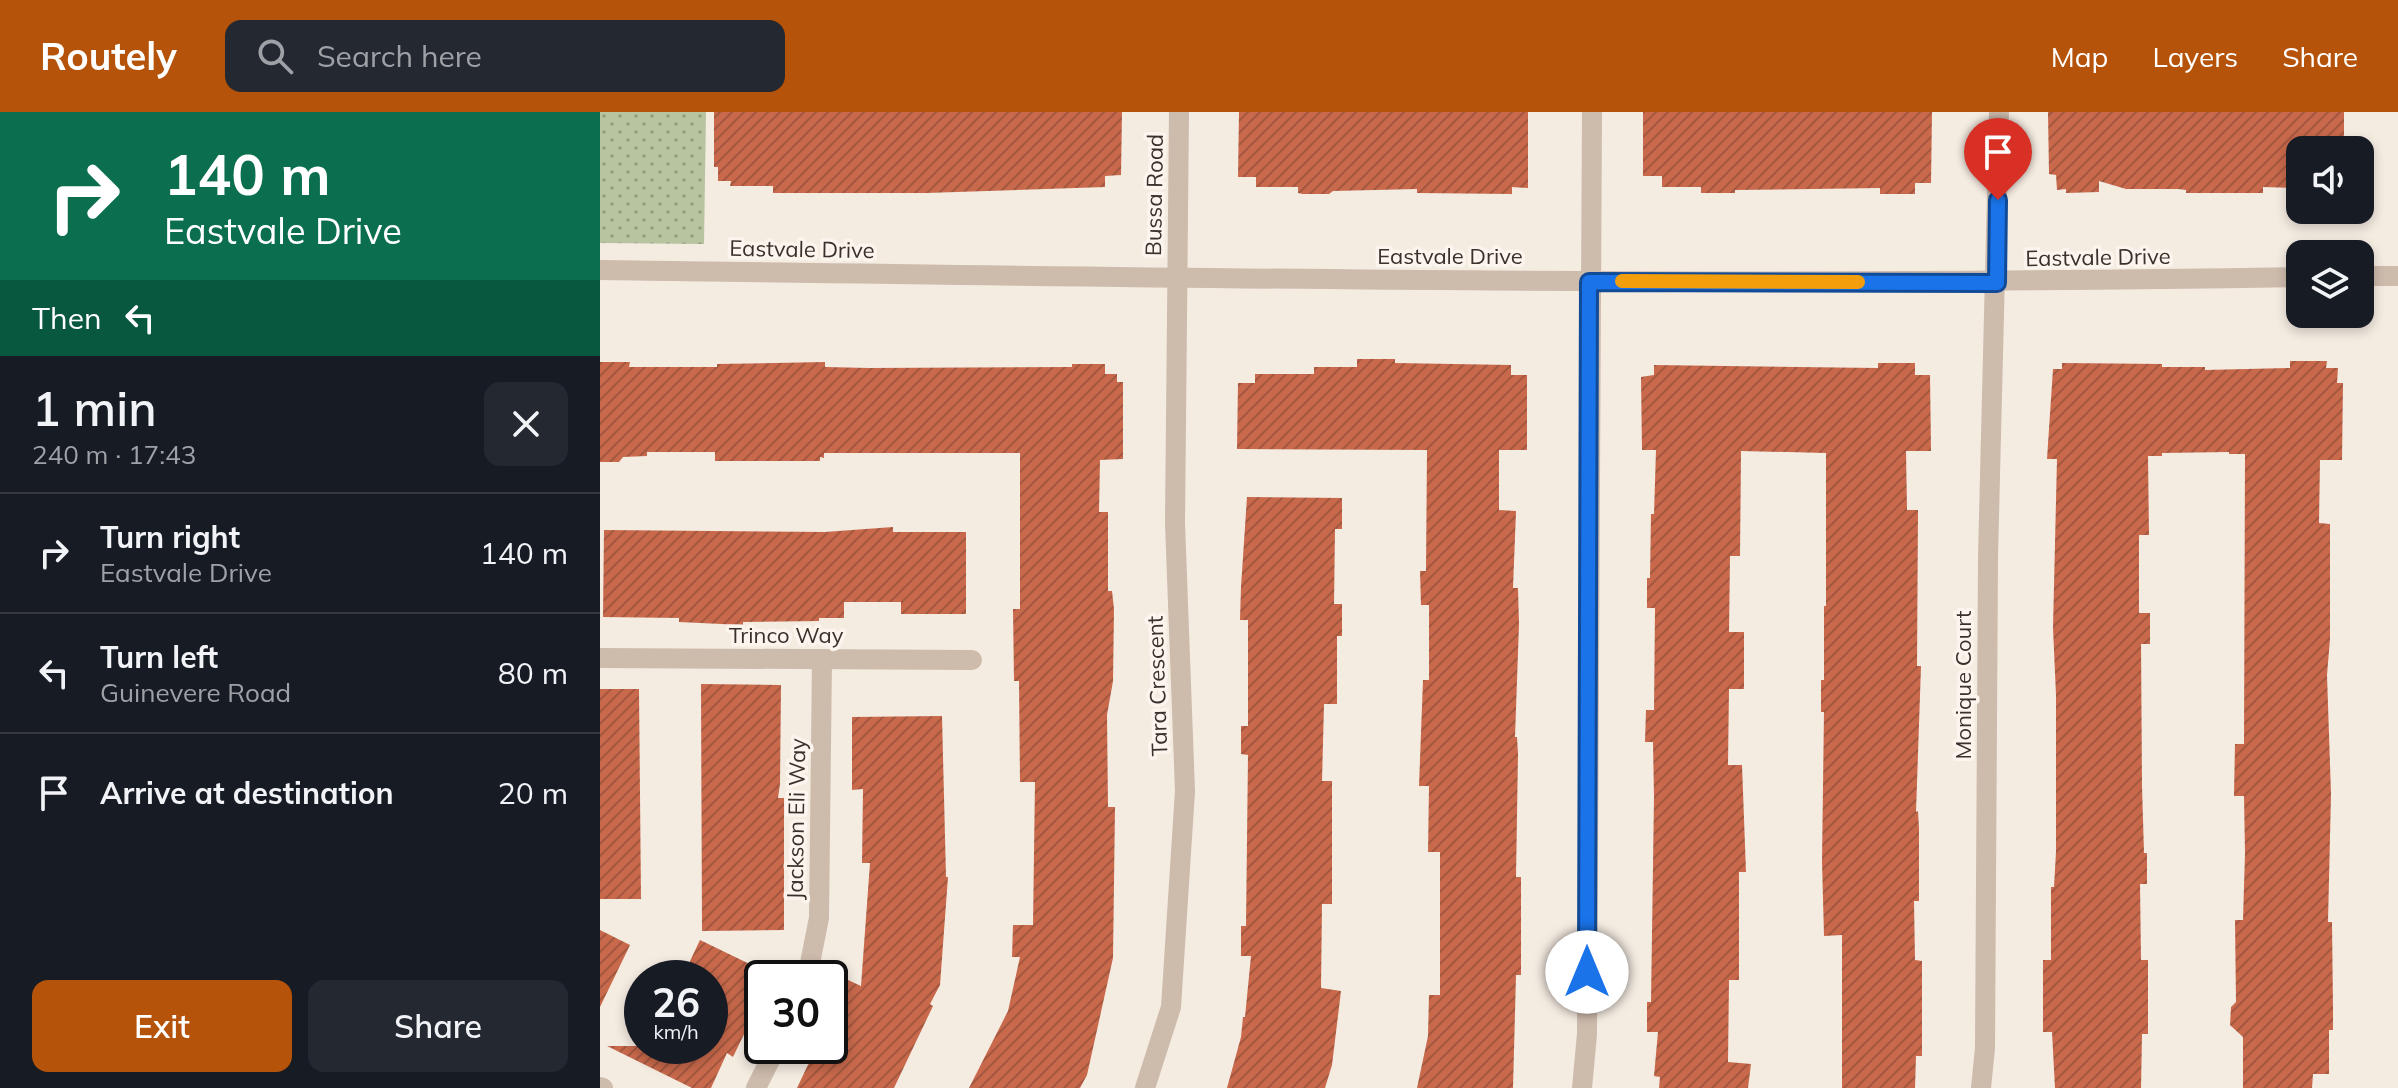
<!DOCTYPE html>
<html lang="en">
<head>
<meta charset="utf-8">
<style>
	body { margin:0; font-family:Mulish,sans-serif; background:#242831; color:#f1f3f6; height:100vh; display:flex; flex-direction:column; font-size:30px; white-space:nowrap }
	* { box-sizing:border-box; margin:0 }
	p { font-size:26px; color:#9ea1a6 }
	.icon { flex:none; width:44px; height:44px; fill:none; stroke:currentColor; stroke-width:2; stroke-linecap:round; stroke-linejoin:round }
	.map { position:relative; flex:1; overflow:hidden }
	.panel { display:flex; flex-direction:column; background:#171b24; width:600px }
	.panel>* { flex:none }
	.guide { background:#0b6e4f; color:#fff; overflow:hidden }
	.controls { position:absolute; left:1686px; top:24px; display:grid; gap:16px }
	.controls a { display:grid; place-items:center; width:88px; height:88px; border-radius:16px; background:#171b24; box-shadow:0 4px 12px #0003; font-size:40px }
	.speed { position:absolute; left:24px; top:848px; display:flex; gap:16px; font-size:40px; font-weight:700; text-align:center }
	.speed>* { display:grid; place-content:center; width:104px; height:104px; border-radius:50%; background:#171b24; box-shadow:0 4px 12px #0003; line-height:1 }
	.speed small { font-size:20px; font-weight:400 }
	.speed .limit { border:4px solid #111; border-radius:12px; background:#fff; color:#111 }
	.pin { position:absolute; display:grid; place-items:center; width:68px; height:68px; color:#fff; margin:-82px -34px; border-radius:50% 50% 50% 0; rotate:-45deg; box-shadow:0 0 8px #0007 }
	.pin .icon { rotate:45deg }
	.me { position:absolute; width:88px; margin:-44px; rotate:0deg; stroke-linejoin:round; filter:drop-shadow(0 0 6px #0008) }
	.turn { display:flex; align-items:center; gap:28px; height:168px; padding:0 32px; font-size:36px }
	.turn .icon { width:104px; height:104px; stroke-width:2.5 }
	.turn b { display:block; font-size:56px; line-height:68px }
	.then { display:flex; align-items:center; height:76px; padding:0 32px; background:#0003; gap:16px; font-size:30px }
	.round { display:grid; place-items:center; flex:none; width:84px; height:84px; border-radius:16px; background:#242831 }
	.summary { display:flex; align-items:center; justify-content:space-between; height:136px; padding:0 32px }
	h1 { font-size:48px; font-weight:600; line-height:60px }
	.action { display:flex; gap:16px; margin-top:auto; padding:16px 32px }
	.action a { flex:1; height:92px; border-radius:16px; background:#b45309; color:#fff; font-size:32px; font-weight:600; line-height:92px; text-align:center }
	.action a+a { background:#242831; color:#f1f3f6 }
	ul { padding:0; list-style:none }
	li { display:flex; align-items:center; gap:24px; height:120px; padding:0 32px; border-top:2px solid #363941 }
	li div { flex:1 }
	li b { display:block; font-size:30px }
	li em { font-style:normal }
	header { display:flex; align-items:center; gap:48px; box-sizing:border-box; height:112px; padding:0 40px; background:#b45309; color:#fff }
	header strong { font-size:38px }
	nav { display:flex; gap:44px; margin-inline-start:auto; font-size:28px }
	.search { width:560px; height:72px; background:#242831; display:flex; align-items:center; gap:20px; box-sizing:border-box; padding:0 28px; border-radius:16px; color:#9ea1a6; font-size:30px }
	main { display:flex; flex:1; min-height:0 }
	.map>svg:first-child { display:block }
	.park { fill:url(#park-dots) }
	.building { fill:url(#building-hatch) }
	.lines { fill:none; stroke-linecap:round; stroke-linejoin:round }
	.lane { stroke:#cdbbac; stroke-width:20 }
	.street { stroke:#cdbbac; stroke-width:20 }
	.route-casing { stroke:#114b97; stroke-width:20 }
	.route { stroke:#1a73e8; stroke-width:14 }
	.slow { stroke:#f59e0b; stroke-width:14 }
	.labels { text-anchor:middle; stroke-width:7; stroke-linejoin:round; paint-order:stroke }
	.street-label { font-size:22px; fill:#3b302b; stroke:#fbf5ee }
</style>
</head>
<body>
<header>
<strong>Routely</strong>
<div class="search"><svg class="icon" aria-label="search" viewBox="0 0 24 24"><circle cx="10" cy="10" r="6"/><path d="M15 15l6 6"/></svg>Search here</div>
<nav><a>Map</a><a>Layers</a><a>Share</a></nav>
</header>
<main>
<section class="panel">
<div class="guide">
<div class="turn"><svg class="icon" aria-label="right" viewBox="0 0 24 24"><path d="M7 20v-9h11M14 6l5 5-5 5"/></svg><div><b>140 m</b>Eastvale Drive</div></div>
<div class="then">Then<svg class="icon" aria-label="left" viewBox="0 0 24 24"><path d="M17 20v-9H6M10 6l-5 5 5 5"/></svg></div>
</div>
<div class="summary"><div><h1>1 min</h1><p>240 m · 17:43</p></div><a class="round"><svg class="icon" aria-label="close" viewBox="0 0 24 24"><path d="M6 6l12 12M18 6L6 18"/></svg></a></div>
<ul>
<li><svg class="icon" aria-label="right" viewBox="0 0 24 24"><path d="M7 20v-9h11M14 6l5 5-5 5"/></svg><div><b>Turn right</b><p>Eastvale Drive</p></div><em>140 m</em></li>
<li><svg class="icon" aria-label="left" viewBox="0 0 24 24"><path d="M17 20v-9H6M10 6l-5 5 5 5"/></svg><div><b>Turn left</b><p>Guinevere Road</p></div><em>80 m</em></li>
<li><svg class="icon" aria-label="arrive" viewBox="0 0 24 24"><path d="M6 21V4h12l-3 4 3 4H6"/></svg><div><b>Arrive at destination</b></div><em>20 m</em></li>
</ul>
<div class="action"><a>Exit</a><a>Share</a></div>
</section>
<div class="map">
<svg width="1798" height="976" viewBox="0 0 1798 976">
	<defs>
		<pattern id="park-dots" width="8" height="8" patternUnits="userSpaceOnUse" patternTransform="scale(2)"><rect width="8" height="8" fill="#b8c4a0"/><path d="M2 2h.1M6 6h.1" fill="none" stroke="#97a083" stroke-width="1.8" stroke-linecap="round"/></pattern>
		<pattern id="building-hatch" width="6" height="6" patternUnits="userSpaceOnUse" patternTransform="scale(2)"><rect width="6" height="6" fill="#c8694b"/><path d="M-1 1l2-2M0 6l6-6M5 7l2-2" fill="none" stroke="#a4573f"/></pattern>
	</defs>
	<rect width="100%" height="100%" fill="#f4ebe1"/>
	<path class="park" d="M0,0H106L104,132L0,131Z"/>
	<g class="building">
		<path d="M114,0H522L521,63L505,64V75L326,81H173V74H130L131,69H118V55H114Z"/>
		<path d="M639,0H928V76L912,75V82L817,81V77L733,79L729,82H703L698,81V75H656V65H638Z"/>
		<path d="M1043,0H1332L1331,71H1315V82H1280V76L1135,78V81H1101V75H1062V64H1043Z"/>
		<path d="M1448,0H1744V38H1700V76L1663,75V81H1586V78L1578,77H1526L1499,69V80L1466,81V77L1457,78L1456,63L1449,62Z"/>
		<path d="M757,247H795V251L911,253V263H927V338H899V398L916,399L913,476H918L919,512L915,625H917L918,642L916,765H921V863H916L913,976H817L828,924L829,883H840V740H828L829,674H819L823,568H829V493H821L820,459H826L827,338L637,337L638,271H655V262H714V255H757Z"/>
		<path d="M1690,249H1727L1726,256H1738L1737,271H1743L1742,348H1720L1719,411L1730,412V527L1727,563L1731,682L1728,810H1732L1733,897V918H1729V962H1713L1712,976H1643V925L1630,913L1631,895L1636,890L1635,808H1643L1645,741L1644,684H1634L1635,632H1644L1645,342H1629V340L1562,341V344H1548L1549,423H1539V501H1550V532H1541L1542,674L1544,741H1547V772H1540L1541,848H1548V922H1542L1541,976H1455L1452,920H1443V848H1451V775H1454L1456,740V583L1453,516L1457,347H1447L1453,257H1462V251L1562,252V255H1605V258L1690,256Z"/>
		<path d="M0,250H30L29,255H117V252L225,250V255L269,256L472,255V252H505V262H517V270H523V347L500,348L499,400H508V479H512L514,497L513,569L507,603L508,695H515L513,846L487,963L480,976H369L408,899L420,845H412L413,813H433L435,670H420L419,569H414L413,497H420V341H224V346L220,345V349H115V340H47V344L23,345L19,350H0Z"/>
		<path d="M1278,251H1315V263H1330L1331,339H1306L1307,398H1318L1317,554H1321L1316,700L1318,699L1319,717V789H1314L1315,848L1322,849V944H1316L1315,976H1242V823L1224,824L1222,750L1224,600H1221V568H1224V494H1226V341L1141,339L1140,444H1130L1129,520H1144V577H1129L1128,653H1142L1146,760H1139V868H1129L1128,950L1151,952L1148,976H1059L1060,965L1054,964L1058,920H1047V890H1051L1054,685L1053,630H1045L1046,598H1054L1055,496H1047V466H1050L1051,402H1054L1056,338H1042L1041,265L1054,263V253L1278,256Z"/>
		<path d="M647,385L742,386V417H735L734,492H742V524H737V592H724L722,669H732V792H722L721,876L741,879L732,953L725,976H627L641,925L643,905H645L651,844H641V814H646L648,643L641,642V614H648V508H640L641,475Z"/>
		<path d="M293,415V420H366V502H301V490H244V506H219V509L143,510V513L79,510V506L3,505L4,418L225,420Z"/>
		<path d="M101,572L181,573L180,672L178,686H184V818L102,819Z"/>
		<path d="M0,577H39L41,787H0Z"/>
		<path d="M342,604L346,765H348L340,873L330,892L333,894L294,976H197L216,936L230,942V907L248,868L261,874L270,751H262L263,677L252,678V605Z"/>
		<path d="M0,818L30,833L0,895Z"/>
		<path d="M100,828L162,858V885L133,945L127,941L111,976H92L7,934H111L110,866H82Z"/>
	</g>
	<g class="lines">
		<g class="lane">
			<path d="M0,546L372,548"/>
			<path d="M207,866L219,806L222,547"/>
			<path d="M0,975L3,976"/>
			<path d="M156,976L177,934"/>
		</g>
		<g class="street">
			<path d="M0,158C567,166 1133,175 1700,165"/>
			<path d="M1760,164H1798"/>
			<path d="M545,976L571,895L585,679L575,411L579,0"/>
			<path d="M982,976L987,922L992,0"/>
			<path d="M1381,976L1385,936L1388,445L1399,0"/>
		</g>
	</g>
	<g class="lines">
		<g class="route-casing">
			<path id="route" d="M987,860L989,170L1397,171L1398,88"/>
		</g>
		<use href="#route" class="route"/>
		<path class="slow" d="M1022,169L1258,170"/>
	</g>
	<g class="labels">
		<g class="street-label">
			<text transform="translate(554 83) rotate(-89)" y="8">Bussa Road</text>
			<text transform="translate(202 137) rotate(1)" y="8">Eastvale Drive</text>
			<text x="850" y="152">Eastvale Drive</text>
			<text transform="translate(1498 145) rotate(-1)" y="8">Eastvale Drive</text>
			<text x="186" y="531">Trinco Way</text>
			<text transform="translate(1363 573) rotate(-90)" y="8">Monique Court</text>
			<text transform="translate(557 574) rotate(-92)" y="8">Tara Crescent</text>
			<text transform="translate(196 707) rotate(-89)" y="8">Jackson Eli Way</text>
		</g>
	</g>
</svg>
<div class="controls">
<a><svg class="icon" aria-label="sound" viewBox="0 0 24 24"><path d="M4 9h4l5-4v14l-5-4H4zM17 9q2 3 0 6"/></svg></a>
<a><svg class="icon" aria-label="layers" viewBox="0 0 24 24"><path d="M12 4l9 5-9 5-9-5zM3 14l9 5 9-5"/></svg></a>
</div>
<div class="speed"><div>26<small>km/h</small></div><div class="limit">30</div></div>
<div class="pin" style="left:1398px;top:88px;background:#d93025"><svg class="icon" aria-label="arrive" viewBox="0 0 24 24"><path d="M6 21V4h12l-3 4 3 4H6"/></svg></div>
<svg class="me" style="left:987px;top:860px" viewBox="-20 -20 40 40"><circle r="19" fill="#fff"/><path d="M0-13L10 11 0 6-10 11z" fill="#1a73e8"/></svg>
</div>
</main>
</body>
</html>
